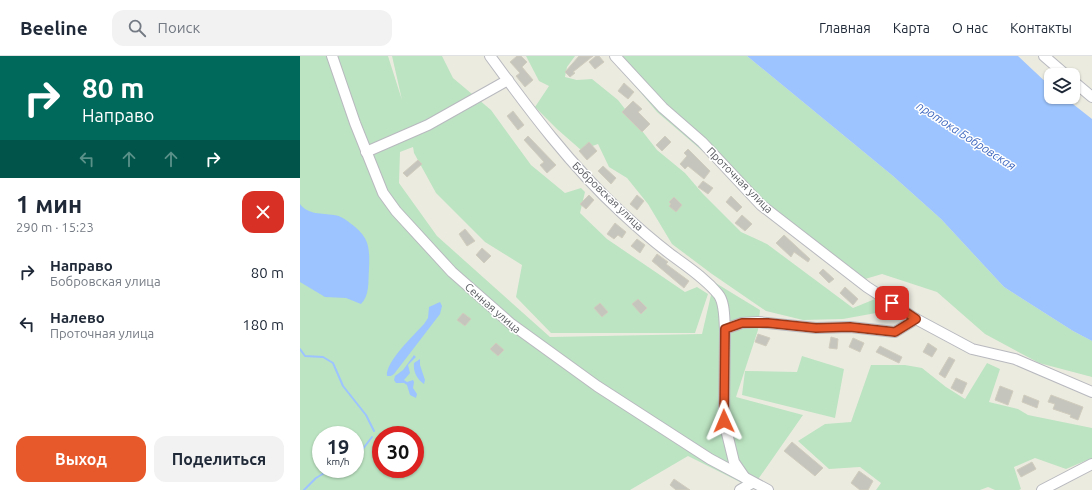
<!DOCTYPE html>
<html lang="ru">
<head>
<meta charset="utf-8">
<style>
	body { margin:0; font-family:Ubuntu,sans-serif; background:#f2f2f3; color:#1f2937; height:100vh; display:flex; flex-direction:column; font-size:15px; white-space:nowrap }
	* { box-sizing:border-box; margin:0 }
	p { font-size:13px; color:#747a83 }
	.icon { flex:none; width:22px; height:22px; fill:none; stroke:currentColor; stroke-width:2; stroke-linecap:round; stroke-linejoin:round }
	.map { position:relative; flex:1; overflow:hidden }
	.panel { display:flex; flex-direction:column; background:#fff; width:300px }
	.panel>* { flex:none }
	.top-card { background:#00695c; color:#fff; overflow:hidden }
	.tools { position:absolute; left:744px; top:12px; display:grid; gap:8px }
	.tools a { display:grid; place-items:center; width:36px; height:36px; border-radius:8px; background:#fff; box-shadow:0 1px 3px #0004; font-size:20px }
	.speed { position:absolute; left:12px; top:370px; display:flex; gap:8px; font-size:20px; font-weight:700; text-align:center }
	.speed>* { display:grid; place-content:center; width:52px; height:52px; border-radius:50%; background:#fff; box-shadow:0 1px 3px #0004; line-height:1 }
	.speed small { font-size:10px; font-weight:400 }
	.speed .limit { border:6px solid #d22; background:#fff; color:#111 }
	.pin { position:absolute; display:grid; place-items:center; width:34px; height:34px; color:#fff; margin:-17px; border-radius:8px; box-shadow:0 2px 6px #0006 }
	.me { position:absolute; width:44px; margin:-22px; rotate:359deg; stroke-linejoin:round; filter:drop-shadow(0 0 3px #0008) }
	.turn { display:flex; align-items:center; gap:14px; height:84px; padding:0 16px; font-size:18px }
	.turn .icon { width:52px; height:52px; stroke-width:2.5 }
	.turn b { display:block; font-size:28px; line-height:34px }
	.lanes { display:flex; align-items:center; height:38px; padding:0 16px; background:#0003; justify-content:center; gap:20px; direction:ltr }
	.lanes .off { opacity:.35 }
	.round { display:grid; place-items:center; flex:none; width:42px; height:42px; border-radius:12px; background:#f2f2f3 }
	.headline { display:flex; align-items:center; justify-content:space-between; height:68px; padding:0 16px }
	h1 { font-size:24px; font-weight:700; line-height:30px }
	.cta { display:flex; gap:8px; margin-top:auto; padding:8px 16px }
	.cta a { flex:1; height:46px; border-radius:12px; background:#e7582a; color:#fff; font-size:16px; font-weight:700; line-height:46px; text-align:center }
	.cta a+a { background:#f2f2f3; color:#1f2937 }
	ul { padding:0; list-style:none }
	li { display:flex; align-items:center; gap:12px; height:52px; padding:0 16px }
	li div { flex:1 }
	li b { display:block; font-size:15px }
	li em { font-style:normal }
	header { display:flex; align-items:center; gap:24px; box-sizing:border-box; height:56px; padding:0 20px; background:#fff; border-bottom:1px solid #e0e1e3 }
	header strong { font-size:19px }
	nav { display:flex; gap:22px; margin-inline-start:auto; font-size:14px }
	.search { width:280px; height:36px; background:#f2f2f3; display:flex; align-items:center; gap:10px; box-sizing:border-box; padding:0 14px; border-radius:12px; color:#747a83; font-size:15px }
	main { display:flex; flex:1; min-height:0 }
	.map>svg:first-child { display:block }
	.green { fill:#bce4c2; fill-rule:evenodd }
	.water { fill:#9dc4fe }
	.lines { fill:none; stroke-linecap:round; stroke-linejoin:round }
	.stream { stroke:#9dc4fe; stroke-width:2 }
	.building { fill:#c6c5bd; stroke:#d0cdbe }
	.minor-casing { stroke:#b8b9bf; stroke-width:12 }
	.minor { stroke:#fff; stroke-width:10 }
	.route-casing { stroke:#96391b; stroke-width:10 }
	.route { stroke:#e7582a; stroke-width:7 }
	.labels { text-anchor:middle; stroke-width:3; stroke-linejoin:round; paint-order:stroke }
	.street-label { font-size:11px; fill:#595b61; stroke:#fff }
	.water-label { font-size:12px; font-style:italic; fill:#416ac1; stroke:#fff }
</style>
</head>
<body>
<header>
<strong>Beeline</strong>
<div class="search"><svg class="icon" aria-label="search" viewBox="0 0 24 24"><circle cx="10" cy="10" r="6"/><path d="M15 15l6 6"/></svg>Поиск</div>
<nav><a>Главная</a><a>Карта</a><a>О нас</a><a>Контакты</a></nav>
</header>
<main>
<section class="panel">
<div class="top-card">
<div class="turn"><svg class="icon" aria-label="right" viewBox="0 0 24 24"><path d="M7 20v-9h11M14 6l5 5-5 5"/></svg><div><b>80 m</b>Направо</div></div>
<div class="lanes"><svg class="icon off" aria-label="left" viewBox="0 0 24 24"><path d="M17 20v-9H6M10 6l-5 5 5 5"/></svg><svg class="icon off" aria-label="ahead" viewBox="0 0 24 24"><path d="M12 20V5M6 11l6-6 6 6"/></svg><svg class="icon off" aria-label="ahead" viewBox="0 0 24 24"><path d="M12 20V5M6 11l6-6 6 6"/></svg><svg class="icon" aria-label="right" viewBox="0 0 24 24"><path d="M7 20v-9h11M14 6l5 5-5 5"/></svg></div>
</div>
<div class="headline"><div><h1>1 мин</h1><p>290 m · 15:23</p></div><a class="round" style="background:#d93025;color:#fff"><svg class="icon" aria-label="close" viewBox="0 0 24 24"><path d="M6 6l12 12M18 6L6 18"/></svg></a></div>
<ul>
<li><svg class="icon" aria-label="right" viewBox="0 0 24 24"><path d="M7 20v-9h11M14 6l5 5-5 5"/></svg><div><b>Направо</b><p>Бобровская улица</p></div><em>80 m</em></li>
<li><svg class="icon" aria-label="left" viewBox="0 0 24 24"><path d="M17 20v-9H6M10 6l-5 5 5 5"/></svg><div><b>Налево</b><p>Проточная улица</p></div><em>180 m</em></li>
</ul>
<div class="cta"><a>Выход</a><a>Поделиться</a></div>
</section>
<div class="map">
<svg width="792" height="434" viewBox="0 0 792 434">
	<rect width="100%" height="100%" fill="#ecebe0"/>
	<g class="green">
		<path d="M0,0H88L102,44L92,0H142L153,22L191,54L231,109L265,137L281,132L285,136L280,157L307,183L385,236L397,231L408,238L395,277H251L216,241L222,209L185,186L136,137L114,97L113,91L100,96L99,127L137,180L250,281L402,278L414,226L460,254L458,274L436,341L503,359L452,432L388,400L330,434H0ZM21,379H55V413H21ZM81,379H115V413H81Z"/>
		<path d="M226,0H275L267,11L265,21L277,24L292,23L318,44L357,94L385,117L403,138L441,176L467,188L553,252L575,243L583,253L576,257L543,263L503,264L466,255L412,218L372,188L348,148L327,122L309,111L298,88L281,94L257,73L235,51L249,30L239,25Z"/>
		<path d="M310,0H447L593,120L641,163L704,231L773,275L792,285V321L739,307L685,278L637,236L582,218L555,226L357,56Z"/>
		<path d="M502,300L544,313L535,362L442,339L445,315L497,316Z"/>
		<path d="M687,307L700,313L689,346L718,353L728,359L792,372V402L766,413L735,402L714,411L721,433L719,434H695L688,431L680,434H576L581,427L560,411L529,413L498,385L525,368L551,366L571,309H605L622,312L646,331L665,343Z"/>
	</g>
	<g class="water">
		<path d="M447,0H718L751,31V41H764L792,63V285L773,275L704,231L641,163L593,120Z"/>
		<path d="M0,148C8,159 22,157 34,159C41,160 45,163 50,167C69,181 70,190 69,213C68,225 70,239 61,248L46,242L25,241L0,226Z"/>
		<path d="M140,246L142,250L140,258L94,318L91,320H87C85,306 115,278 124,268L128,262L129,251Z"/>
		<path d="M114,299L116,301L108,309L110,317L104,324L107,326L113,324L114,326L113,332L117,338L116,342L110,339L107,329L104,327H96L94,324L95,320L103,314Z"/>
		<path d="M120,303V309L125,324L124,328C117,323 113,316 114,307Z"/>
	</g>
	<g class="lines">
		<g class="stream">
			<path d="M0,293L5,300L23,301L33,307L43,330L66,359L74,375"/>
			<path d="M55,399L62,394L72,381"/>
			<path d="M4,434L16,422L31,413"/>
		</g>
	</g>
	<g class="building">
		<path d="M217,0H221L227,6L222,11L233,24L225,31L216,20L220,17L210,6Z"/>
		<path d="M279,0H293L273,16L275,17L270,21L265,16Z"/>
		<path d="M296,0H299L304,6L295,13L289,6Z"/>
		<path d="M324,27L334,36L328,43L318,35Z"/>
		<path d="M333,45L342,53L338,56L350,68L342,76L322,56Z"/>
		<path d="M213,55L224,69L218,74L207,60Z"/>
		<path d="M228,80L256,109L247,117L240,109L244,106L224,84Z"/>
		<path d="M365,80L371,86L362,95L356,89Z"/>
		<path d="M289,86L297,95L287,104L279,95Z"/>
		<path d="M388,93L410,115L404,123L388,110L385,113L380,108L387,100L384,97Z"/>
		<path d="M118,104L122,108L107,121L103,117Z"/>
		<path d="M303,110L316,122L311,128L298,115Z"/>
		<path d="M403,125L413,132L408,138L398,131Z"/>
		<path d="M289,139L294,144L286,153L280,148Z"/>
		<path d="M337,139L344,145L337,154L330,148Z"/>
		<path d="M431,140L442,151L437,156L426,146Z"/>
		<path d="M374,141L382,149L376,156L369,150L371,148L369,146Z"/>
		<path d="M442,159L452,168L445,175L435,167Z"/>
		<path d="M315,167L326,176L322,182L318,179L314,183L307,178Z"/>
		<path d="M165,173L175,185L167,190L159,178Z"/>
		<path d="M484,179L510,203L508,206L494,196L491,201L476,187Z"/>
		<path d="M337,183L345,189L340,197L331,190Z"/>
		<path d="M182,192L191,200L184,207L176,199Z"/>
		<path d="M357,198L368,206L366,208L389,225L384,232L352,205Z"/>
		<path d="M523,213L534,223L529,227L519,217Z"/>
		<path d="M545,231L558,243L553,249L540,237Z"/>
		<path d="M338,243L347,252L341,258L332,248Z"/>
		<path d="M300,247L308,256L302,261L294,252Z"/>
		<path d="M163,257L171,263L165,270L157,264Z"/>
		<path d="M458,278L470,282L466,290L455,286Z"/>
		<path d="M531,281L538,283L537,293L529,292Z"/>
		<path d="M553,282L564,287L560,296L549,291Z"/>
		<path d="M196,287L204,294L198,300L190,293Z"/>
		<path d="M628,287L637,293L632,301L623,296Z"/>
		<path d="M580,290L602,301L599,307L576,296Z"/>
		<path d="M649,301L655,304L645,322L639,318Z"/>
		<path d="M656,322L667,327L662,338L651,332Z"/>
		<path d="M700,330L713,335L708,349L695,344Z"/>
		<path d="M724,339L739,345L737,352L722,346Z"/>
		<path d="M751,339L783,351L778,364L770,361L771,359L753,353L755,348L748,346Z"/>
		<path d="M492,386L523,412L515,420L484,395Z"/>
		<path d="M732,406L736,413L721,421L717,414Z"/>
		<path d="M559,415L573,425L568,434H560L551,427Z"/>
		<path d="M374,423L390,434H376L370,429Z"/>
	</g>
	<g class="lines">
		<g class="minor-casing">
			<g id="minor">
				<path d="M32,0L55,67L83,137L96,155L152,216L210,267L297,330L410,403L468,434"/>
				<path d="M190,0C230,55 271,110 321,156C336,170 352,184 369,197C386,210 404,221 418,238C425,246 424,262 425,273L424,365L434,406L445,422"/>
				<path d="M315,0L363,52L402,86L461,149L567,231L616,263"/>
				<path d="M744,0L766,19"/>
				<path d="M773,25L792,41"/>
				<path d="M66,96L128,69L208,24"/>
				<path d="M425,273L442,267L458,266L516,272L550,271L595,276L616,263L672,293L715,303L792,336"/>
				<path d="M440,434L452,427"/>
				<path d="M742,434L792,408"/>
			</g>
		</g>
		<use href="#minor" class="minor"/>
	</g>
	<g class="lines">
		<g class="route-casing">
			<path id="route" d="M424,365L425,273L442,267H468L516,272L550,271L595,276L616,263L592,247"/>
		</g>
		<use href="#route" class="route"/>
	</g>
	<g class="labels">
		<g class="street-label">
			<text transform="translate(440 124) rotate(45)" y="4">Проточная улица</text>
			<text transform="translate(308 140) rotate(44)" y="4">Бобровская улица</text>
			<text transform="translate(193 252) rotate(41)" y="4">Сенная улица</text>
		</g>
		<g class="water-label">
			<text transform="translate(666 80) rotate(33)" y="4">протока Бобровская</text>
		</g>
	</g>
</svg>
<div class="tools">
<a><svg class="icon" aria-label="layers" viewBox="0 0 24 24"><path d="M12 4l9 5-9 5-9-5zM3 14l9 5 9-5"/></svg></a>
</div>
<div class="speed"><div>19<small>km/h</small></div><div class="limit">30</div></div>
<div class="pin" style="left:592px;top:247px;background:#d93025"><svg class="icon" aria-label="arrive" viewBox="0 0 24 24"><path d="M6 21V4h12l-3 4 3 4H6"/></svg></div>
<svg class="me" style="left:424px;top:365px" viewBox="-20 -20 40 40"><path d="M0-17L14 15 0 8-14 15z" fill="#e7582a" stroke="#fff" stroke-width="4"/></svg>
</div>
</main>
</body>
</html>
